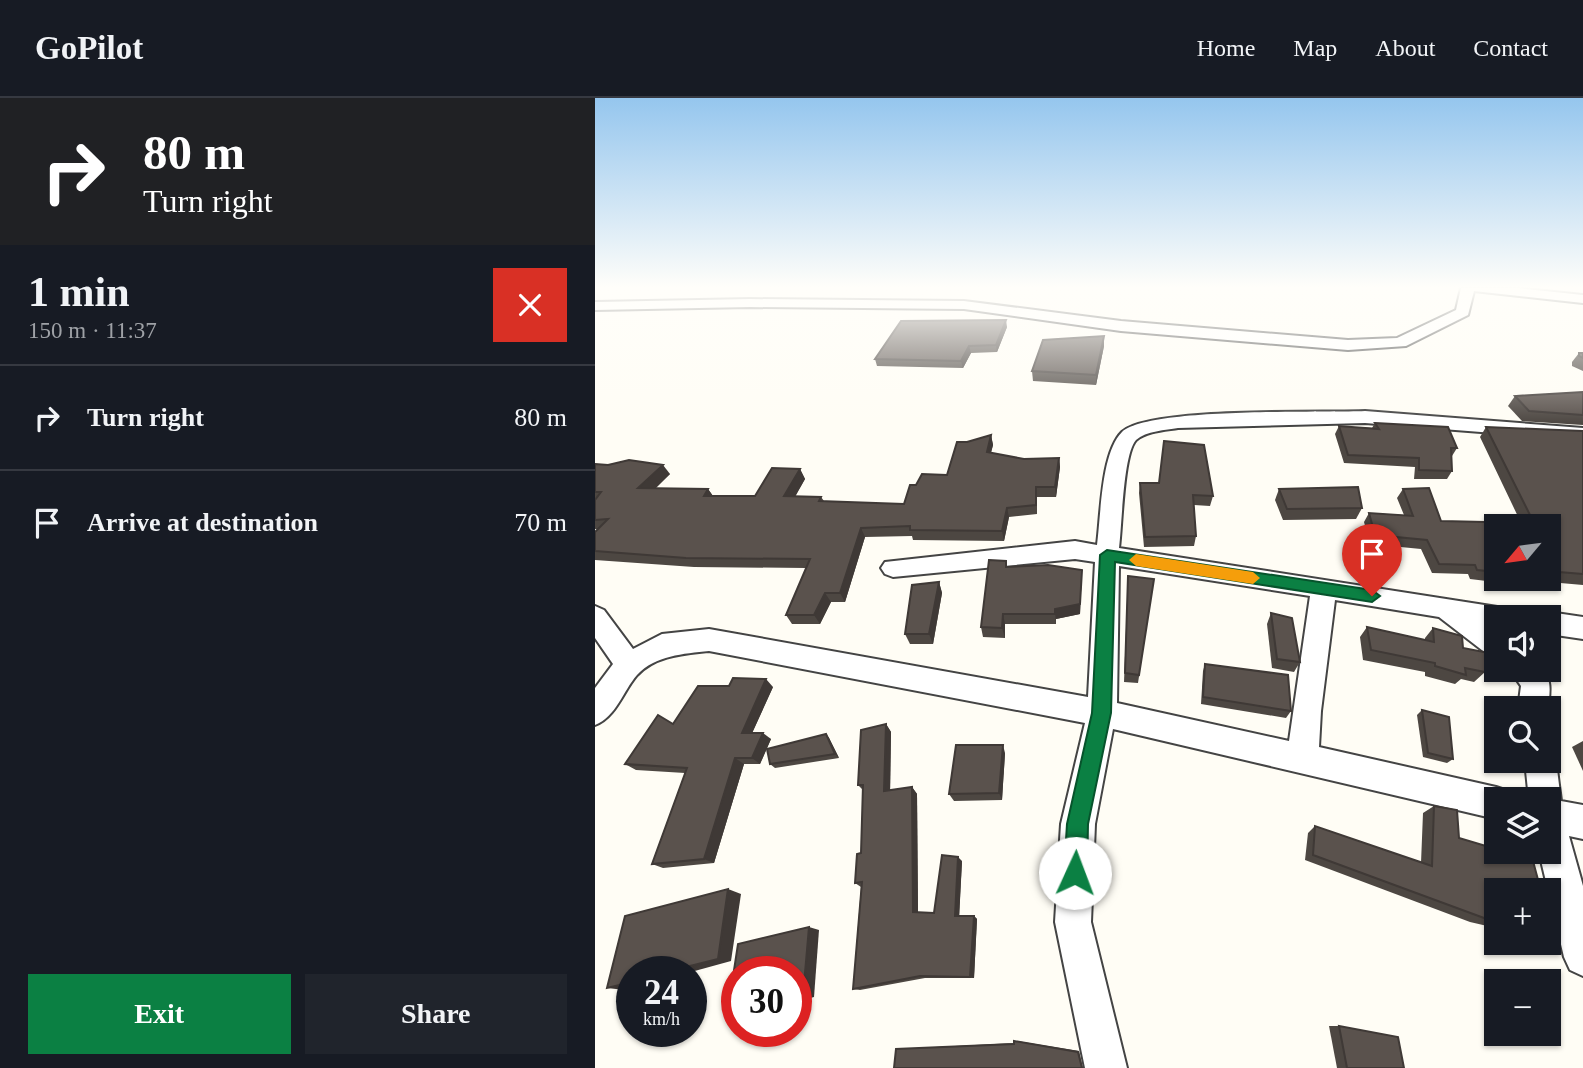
<!DOCTYPE html>
<html lang="en">
<head>
<meta charset="utf-8">
<style>
	body { margin:0; font-family:"Times New Roman",serif; background:#20242c; color:#f1f3f6; height:100vh; display:flex; flex-direction:column; font-size:26px; white-space:nowrap }
	* { box-sizing:border-box; margin:0 }
	p { font-size:23px; color:#9ea1a6 }
	.icon { flex:none; width:38px; height:38px; fill:none; stroke:currentColor; stroke-width:2; stroke-linecap:round; stroke-linejoin:round }
	.map { position:relative; flex:1; overflow:hidden }
	.side { display:flex; flex-direction:column; background:#171b24; width:595px }
	.side>* { flex:none }
	.banner { background:#202124; color:#fff; overflow:hidden }
	.needle { width:46px; rotate:241deg }
	.tools { position:absolute; left:889px; top:416px; display:grid; gap:14px }
	.tools a { display:grid; place-items:center; width:77px; height:77px; border-radius:0px; background:#171b24; box-shadow:0 2px 5px #0004; font-size:35px }
	.speed { position:absolute; left:21px; top:858px; display:flex; gap:14px; font-size:35px; font-weight:700; text-align:center }
	.speed>* { display:grid; place-content:center; width:91px; height:91px; border-radius:50%; background:#171b24; box-shadow:0 2px 5px #0004; line-height:1 }
	.speed small { font-size:18px; font-weight:400 }
	.speed .limit { border:10px solid #d22; background:#fff; color:#111 }
	.pin { position:absolute; display:grid; place-items:center; width:60px; height:60px; color:#fff; margin:-72px -30px; border-radius:50% 50% 50% 0; rotate:-45deg; box-shadow:0 0 7px #0007 }
	.pin .icon { rotate:45deg }
	.me { position:absolute; width:77px; margin:-38px; rotate:2deg; stroke-linejoin:round; filter:drop-shadow(0 0 5px #0008) }
	.turn { display:flex; align-items:center; gap:24px; height:147px; padding:0 28px; font-size:32px }
	.turn .icon { width:91px; height:91px; stroke-width:2.5 }
	.turn b { display:block; font-size:49px; line-height:60px }
	.round { display:grid; place-items:center; flex:none; width:74px; height:74px; border-radius:0px; background:#20242c }
	.headline { display:flex; align-items:center; justify-content:space-between; height:119px; padding:0 28px }
	h1 { font-size:42px; font-weight:800; line-height:52px }
	.action { display:flex; gap:14px; margin-top:auto; padding:14px 28px }
	.action a { flex:1; height:80px; border-radius:0px; background:#0b8043; color:#fff; font-size:28px; font-weight:800; line-height:80px; text-align:center }
	.action a+a { background:#20242c; color:#f1f3f6 }
	ul { padding:0; list-style:none }
	li { display:flex; align-items:center; gap:21px; height:105px; padding:0 28px; border-top:2px solid #363941 }
	li div { flex:1 }
	li b { display:block; font-size:26px }
	li em { font-style:normal }
	header { display:flex; align-items:center; gap:42px; box-sizing:border-box; height:98px; padding:0 35px; background:#171b24; border-bottom:2px solid #363941 }
	header strong { font-size:33px }
	nav { display:flex; gap:38px; margin-inline-start:auto; font-size:24px }
	main { display:flex; flex:1; min-height:0 }
	.map>svg:first-child { display:block }
	.lines { fill:none; stroke-linecap:round; stroke-linejoin:round }
	.minor-casing { stroke:#444; stroke-width:4 }
	.minor { fill:#fff; fill-rule:evenodd }
	.wall { fill:#4d4742 }
	.shaded-wall { fill:#3f3936 }
	.building { fill:#5a524d; stroke:#3f3936; stroke-width:2 }
	.route { fill:#0b8043; stroke:#07532c; stroke-width:2 }
	.slow { fill:#f59e0b }
</style>
</head>
<body>
<header>
<strong>GoPilot</strong>
<nav><a>Home</a><a>Map</a><a>About</a><a>Contact</a></nav>
</header>
<main>
<section class="side">
<div class="banner">
<div class="turn"><svg class="icon" aria-label="right" viewBox="0 0 24 24"><path d="M7 20v-9h11M14 6l5 5-5 5"/></svg><div><b>80 m</b>Turn right</div></div>
</div>
<div class="headline"><div><h1>1 min</h1><p>150 m · 11:37</p></div><a class="round" style="background:#d93025;color:#fff"><svg class="icon" aria-label="close" viewBox="0 0 24 24"><path d="M6 6l12 12M18 6L6 18"/></svg></a></div>
<ul>
<li><svg class="icon" aria-label="right" viewBox="0 0 24 24"><path d="M7 20v-9h11M14 6l5 5-5 5"/></svg><div><b>Turn right</b></div><em>80 m</em></li>
<li><svg class="icon" aria-label="arrive" viewBox="0 0 24 24"><path d="M6 21V4h12l-3 4 3 4H6"/></svg><div><b>Arrive at destination</b></div><em>70 m</em></li>
</ul>
<div class="action"><a>Exit</a><a>Share</a></div>
</section>
<div class="map">
<svg width="988" height="970" viewBox="0 0 988 970">
	<rect width="100%" height="100%" fill="#fffdf5"/>
	<g class="lines">
		<g class="minor-casing">
			<g id="minor">
				<path d="M866,190H923L988,197V205L879,193L873,217L811,248L753,252L526,233L369,211L155,209L0,212V204L155,201L369,203L526,223L753,242L802,240L861,212Z"/>
				<path d="M770,313L988,330V342L770,325L583,330C571,332 551,333 541,342C528,356 527,428 524,450L928,513L932,520H901V528L891,526L901,533V559L892,556L844,519L740,502L726,613L724,649L901,689L913,693L916,702H901V721L518,631L500,726L496,824L532,970H490L460,824L466,726L490,625L114,553C88,556 61,557 42,577C28,593 21,619 0,627V590L18,566L0,540V508L9,512L38,551L67,536L114,531L493,599L500,464L480,461L298,479L290,476L286,470L290,464L480,443L502,447C506,417 506,355 527,334C553,309 727,315 770,313ZM524,468L715,498L694,643L522,605Z"/>
				<path d="M954,514L988,519V541L954,536V520H944Z"/>
				<path d="M915,572H948C958,584 954,597 953,611H923L926,588Z"/>
				<path d="M954,651L961,663L966,703L988,707V741L974,738L988,788V878L975,872L969,859L944,754H954V702H934L930,663H954Z"/>
			</g>
		</g>
		<use href="#minor" class="minor"/>
	</g>
	<g class="wall">
		<path d="M412,229L402,254L376,255L368,270L282,268L280,261Z"/>
		<path d="M509,238V248L501,287L438,283L437,273Z"/>
		<path d="M984,255H988V273L977,268V264Z"/>
		<path d="M988,294V327L927,323L913,308L920,298Z"/>
		<path d="M780,325L862,350L857,358V373L852,381H819L820,369L749,365L740,336L744,328L777,330Z"/>
		<path d="M891,329L988,333V487L954,484L953,481L954,429H928L885,339Z"/>
		<path d="M396,337L398,347L396,355L429,361L464,360L465,369L461,399H442V416L414,419L409,443L318,442L317,438L270,439L250,504H236L225,526H197L191,517L211,470L99,469L0,462V434L3,431H0V366L75,376L60,390L113,391L118,398H160L205,371L210,381L200,398L226,399L229,403L309,406L321,387L352,377L372,344Z"/>
		<path d="M545,385L618,398L615,408L599,407L601,438L599,448L549,449L544,395Z"/>
		<path d="M684,391L767,410L761,421L688,422L680,402Z"/>
		<path d="M808,391L846,423L901,446V481H911L908,485L875,481L873,476L837,475L826,451L775,446L769,424L774,415L809,417L802,400Z"/>
		<path d="M411,463L412,469L487,472L485,516L461,521V526H410V540L388,539L386,529Z"/>
		<path d="M533,478L559,481L543,585L529,584Z"/>
		<path d="M344,484L347,495L338,546H315L310,536Z"/>
		<path d="M676,515L705,564L699,574L677,570L672,526Z"/>
		<path d="M772,529L830,542V540L838,530L868,550L890,574L879,584L866,581L860,586L830,578V574L768,562L765,539Z"/>
		<path d="M610,566L696,613L691,620L606,606L608,573Z"/>
		<path d="M178,589L157,635L176,641L165,666H149L119,765L68,770L57,766L90,675L41,672L30,666L78,626Z"/>
		<path d="M827,612L858,661L852,665L828,659L822,617Z"/>
		<path d="M291,626L296,634L295,692L317,689L322,696L323,814L339,815L367,763L364,818H379L382,821L379,880H330L265,892L258,891L266,789L260,785L266,755L268,692L263,687Z"/>
		<path d="M231,636L234,640L244,660L180,670L175,666Z"/>
		<path d="M988,643V673L977,649Z"/>
		<path d="M410,655L407,702L359,703L354,696Z"/>
		<path d="M839,708L864,740L901,793V830L875,824L710,762L713,735L720,728L826,765L828,715Z"/>
		<path d="M734,928H744L809,970H742Z"/>
		<path d="M419,943H422L484,953L488,970L301,951L419,945Z"/>
	</g>
	<g class="shaded-wall">
		<path d="M411,222L412,229L402,254L401,247Z"/>
		<path d="M509,238V248L501,287V277Z"/>
		<path d="M374,248L376,255L368,270L366,263Z"/>
		<path d="M396,337L398,347L393,364L392,354Z"/>
		<path d="M464,360L465,369L461,399L460,389Z"/>
		<path d="M68,367L75,376L51,400L43,390Z"/>
		<path d="M205,371L210,381L195,408L189,398Z"/>
		<path d="M113,391L120,401L109,398Z"/>
		<path d="M412,410L414,419L409,443L407,433Z"/>
		<path d="M266,430L270,439L250,504L245,495Z"/>
		<path d="M487,472L485,516L461,521V526L460,511Z"/>
		<path d="M344,484L347,495L338,546L334,536Z"/>
		<path d="M230,495L236,504L225,526L219,517Z"/>
		<path d="M408,516L410,526V540L407,530Z"/>
		<path d="M171,581L178,589L154,642L147,635Z"/>
		<path d="M291,626L296,634L295,700L289,693Z"/>
		<path d="M168,635L176,641L165,666L157,660Z"/>
		<path d="M231,636L234,640L244,660L240,656Z"/>
		<path d="M408,647L410,655L407,702L404,695Z"/>
		<path d="M140,660L149,666L119,765L109,761Z"/>
		<path d="M317,689L322,696L323,817L318,814Z"/>
		<path d="M363,759L367,763L364,822L360,818Z"/>
		<path d="M133,791L146,796L136,863L96,874L75,873Z"/>
		<path d="M379,818L382,821L379,880L375,879Z"/>
		<path d="M214,829L224,832L219,899L201,904Z"/>
		<path d="M37,884V890L30,892L12,890Z"/>
	</g>
	<g class="building">
		<path d="M411,222L401,247L374,248L366,263L280,261L306,223Z"/>
		<path d="M509,238L501,277L437,273L448,242Z"/>
		<path d="M984,255H988V260L984,258Z"/>
		<path d="M988,294V317L934,313L920,298Z"/>
		<path d="M780,325L853,329L862,350H856L857,373L824,372V360L753,357L744,328L784,331Z"/>
		<path d="M891,329L988,333V476L964,474L954,453V429H941Z"/>
		<path d="M396,337L392,354L429,361L464,360L460,389H441V407L412,410L407,433L315,432V428L266,430L245,495H230L219,517H191L215,461L91,460L0,453V434L13,421L0,422V402L6,394H0V366L13,367L34,362L68,367L43,390L113,391L109,398H160L177,370L205,371L189,398L226,399L224,403L309,406L315,387H321L327,376L352,377L362,344H372Z"/>
		<path d="M569,343L609,347L618,398L598,397L601,438L550,439L545,385H564Z"/>
		<path d="M763,389L767,410L692,411L684,391Z"/>
		<path d="M834,390L846,423L890,424L901,446V474L882,472L880,467L844,466L832,442L780,437L774,415L818,418L808,391Z"/>
		<path d="M394,462L411,463V469L453,467L487,472L485,506L460,511V516H408L407,530L386,529Z"/>
		<path d="M533,478L559,481L544,577L530,575Z"/>
		<path d="M344,484L334,536H310L317,487Z"/>
		<path d="M676,515L697,520L705,564L682,561Z"/>
		<path d="M772,529L839,544L838,530L867,538L868,550L894,555L890,574L870,570L871,577L840,568V565L776,552Z"/>
		<path d="M610,566L693,577L696,613L608,599Z"/>
		<path d="M138,580L171,581L147,635H168L157,660H140L109,761L57,766L92,670L30,666L63,617L78,626L103,588H134Z"/>
		<path d="M827,612L854,619L858,661L833,655Z"/>
		<path d="M291,626L289,693L317,689L318,814L339,815L347,757L363,759L360,818H379L375,879L325,878L258,891L267,784L260,785L262,756L266,755L268,687H263L266,632Z"/>
		<path d="M231,636L240,656L175,666L172,651Z"/>
		<path d="M361,647H408L404,695L354,696Z"/>
		<path d="M839,708L862,712L864,740L901,751V754H910L938,763L946,793H901V823L889,820L718,757L720,728L837,768Z"/>
		<path d="M133,791L123,861L75,873H37V884L12,890L30,818Z"/>
		<path d="M954,817L960,838L954,836Z"/>
		<path d="M214,829L208,898L201,900V873H142V915L132,918L143,846Z"/>
		<path d="M744,928L803,939L809,970H752Z"/>
		<path d="M419,943L483,954L487,970H299L301,951L419,946Z"/>
	</g>
	<linearGradient id="sky" x2="0" y2="1"><stop stop-color="#95c6ee"/><stop offset="0.58" stop-color="#fffefa"/><stop offset="1" stop-color="#fffefa" stop-opacity="0"/></linearGradient>
	<rect width="988" height="326" fill="url(#sky)"/>
	<path class="route" d="M512,452L777,492L785,498L777,504L520,464L516,615L493,726L492,775L488,783L480,786L472,783L469,775L472,726L497,615L505,457Z"/>
	<path class="slow" d="M541,456L658,474L665,480L658,486L541,468L534,462Z"/>
</svg>
<div class="tools">
<a><svg class="needle" viewBox="-14 -14 28 28"><path d="M0-13l5 13h-10z" fill="#e53935"/><path d="M0 13l5-13h-10z" fill="#9ea1a6"/></svg></a>
<a><svg class="icon" aria-label="sound" viewBox="0 0 24 24"><path d="M4 9h4l5-4v14l-5-4H4zM17 9q2 3 0 6"/></svg></a>
<a><svg class="icon" aria-label="search" viewBox="0 0 24 24"><circle cx="10" cy="10" r="6"/><path d="M15 15l6 6"/></svg></a>
<a><svg class="icon" aria-label="layers" viewBox="0 0 24 24"><path d="M12 4l9 5-9 5-9-5zM3 14l9 5 9-5"/></svg></a>
<a>+</a>
<a>−</a>
</div>
<div class="speed"><div>24<small>km/h</small></div><div class="limit">30</div></div>
<div class="pin" style="left:777px;top:498px;background:#d93025"><svg class="icon" aria-label="arrive" viewBox="0 0 24 24"><path d="M6 21V4h12l-3 4 3 4H6"/></svg></div>
<svg class="me" style="left:480px;top:775px" viewBox="-20 -20 40 40"><circle r="19" fill="#fff"/><path d="M0-13L10 11 0 6-10 11z" fill="#0b8043"/></svg>
</div>
</main>
</body>
</html>
